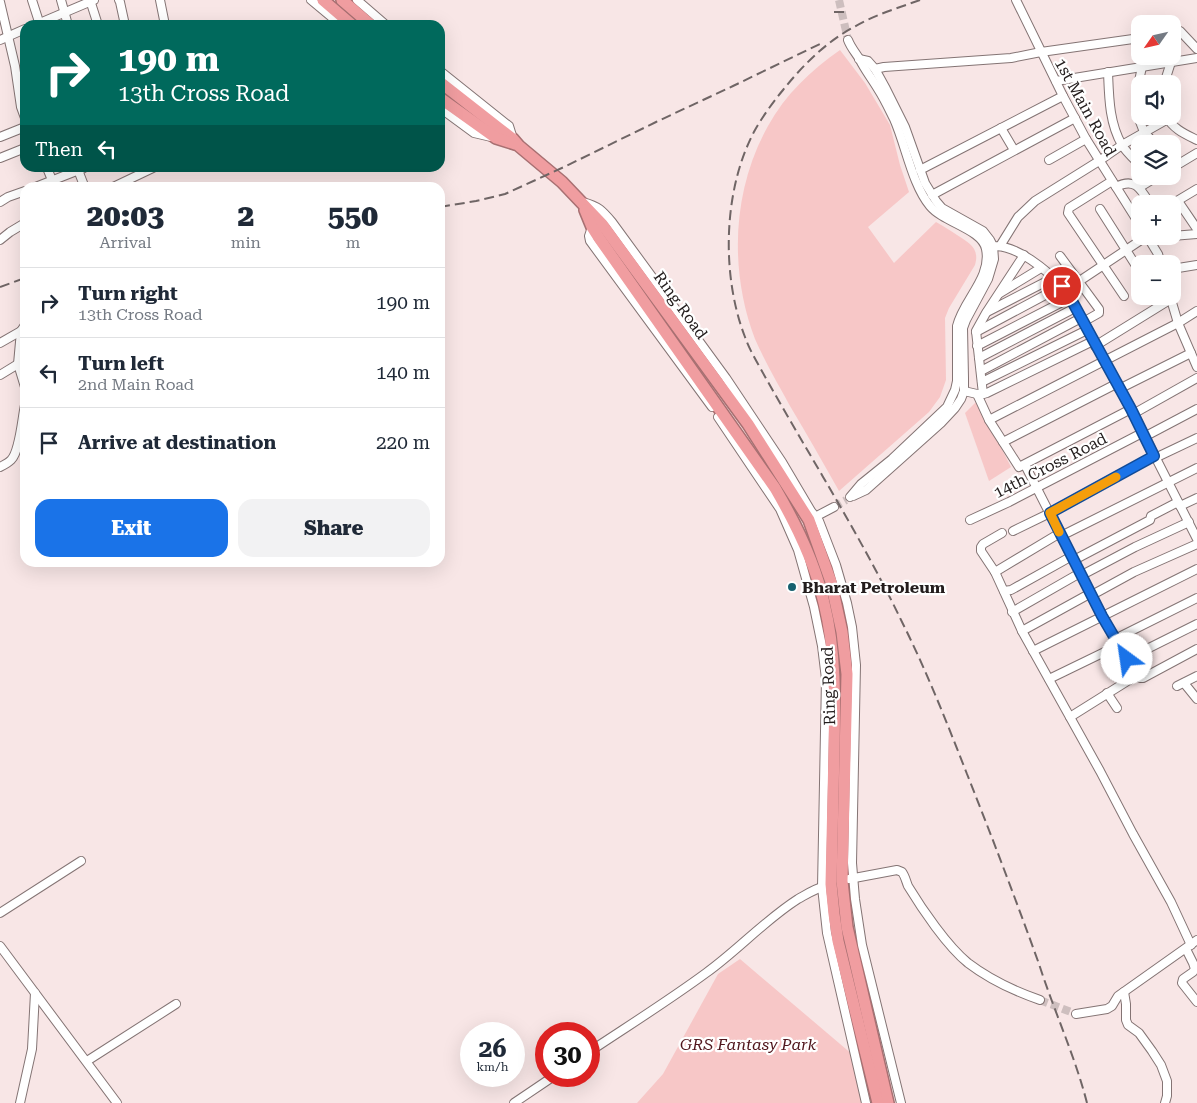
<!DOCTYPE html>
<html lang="en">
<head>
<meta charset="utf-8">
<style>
	body { margin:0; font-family:"Roboto Serif",serif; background:#f2f2f3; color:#1f2937; height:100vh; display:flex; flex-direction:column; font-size:19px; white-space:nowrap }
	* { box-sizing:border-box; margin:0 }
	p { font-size:16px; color:#747a83 }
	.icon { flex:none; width:28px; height:28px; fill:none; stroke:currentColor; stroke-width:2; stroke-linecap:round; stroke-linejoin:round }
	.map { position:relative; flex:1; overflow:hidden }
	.side { position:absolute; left:20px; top:182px; width:425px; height:385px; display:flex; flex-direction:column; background:#fff; border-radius:15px; box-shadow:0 5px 20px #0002 }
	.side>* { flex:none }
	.top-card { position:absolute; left:20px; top:20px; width:425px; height:152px; border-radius:15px; box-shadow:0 5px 20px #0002; background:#00695c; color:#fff; overflow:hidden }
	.needle { width:32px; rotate:236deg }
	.buttons { position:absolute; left:1131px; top:15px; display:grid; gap:10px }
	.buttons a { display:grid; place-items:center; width:50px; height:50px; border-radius:10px; background:#fff; box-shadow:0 5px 20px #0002; font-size:25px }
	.speed { position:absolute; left:460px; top:1022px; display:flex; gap:10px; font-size:25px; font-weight:700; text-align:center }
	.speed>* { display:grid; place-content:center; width:65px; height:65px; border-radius:50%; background:#fff; box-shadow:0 5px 20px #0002; line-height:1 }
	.speed small { font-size:12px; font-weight:400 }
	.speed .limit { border:8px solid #d22; background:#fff; color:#111 }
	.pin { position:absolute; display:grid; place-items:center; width:42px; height:42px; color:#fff; margin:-21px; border:2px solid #fff; border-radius:50%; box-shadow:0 1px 5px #0007 }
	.me { position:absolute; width:55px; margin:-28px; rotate:329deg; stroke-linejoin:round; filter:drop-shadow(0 0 4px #0008) }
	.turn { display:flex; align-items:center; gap:18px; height:105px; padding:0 15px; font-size:22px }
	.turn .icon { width:65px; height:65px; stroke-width:2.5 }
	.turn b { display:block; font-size:35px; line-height:42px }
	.then { display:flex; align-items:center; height:48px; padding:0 15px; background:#0003; gap:10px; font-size:19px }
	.eta { display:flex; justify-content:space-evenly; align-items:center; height:85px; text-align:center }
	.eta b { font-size:30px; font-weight:800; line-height:35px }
	.button { display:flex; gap:10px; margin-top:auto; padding:10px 15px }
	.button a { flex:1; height:58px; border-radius:15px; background:#1a73e8; color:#fff; font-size:20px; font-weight:800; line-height:58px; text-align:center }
	.button a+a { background:#f2f2f3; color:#1f2937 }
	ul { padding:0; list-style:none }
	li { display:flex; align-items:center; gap:15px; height:70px; padding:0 15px; border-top:1px solid #e0e1e3 }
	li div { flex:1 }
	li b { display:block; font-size:19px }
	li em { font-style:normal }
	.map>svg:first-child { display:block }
	.green { fill:#f7c7c7 }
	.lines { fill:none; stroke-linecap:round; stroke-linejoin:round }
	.minor-tunnel { stroke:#cdbebe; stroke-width:8; stroke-dasharray:8 4; stroke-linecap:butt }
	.minor-casing { stroke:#847474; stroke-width:10 }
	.highway-casing { stroke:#a87072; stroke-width:14 }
	.minor { stroke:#fff; stroke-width:8 }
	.highway { stroke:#f09da0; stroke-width:11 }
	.rail { stroke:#6f6565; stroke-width:2; stroke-dasharray:10 5; stroke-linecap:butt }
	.route-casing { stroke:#114b97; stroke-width:12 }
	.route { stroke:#1a73e8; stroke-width:9 }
	.slow { stroke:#f59e0b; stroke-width:9 }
	.poi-dot { fill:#17606f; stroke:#fff; stroke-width:2 }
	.labels { text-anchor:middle; stroke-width:4.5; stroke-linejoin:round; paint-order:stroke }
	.street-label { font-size:16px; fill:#231d1d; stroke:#fff }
	.poi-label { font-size:16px; font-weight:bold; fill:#231d1d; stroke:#fff; text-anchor:start }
	.park-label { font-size:16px; font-style:italic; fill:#50151c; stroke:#fff }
</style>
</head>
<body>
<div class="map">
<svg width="1197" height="1103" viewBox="0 0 1197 1103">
	<rect width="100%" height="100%" fill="#f8e6e6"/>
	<g class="green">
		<path d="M840,50L865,83L890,125L900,165L909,192L868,227L894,263L936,222C943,226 950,230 957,235C969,243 980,248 975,265L949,308L945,318L946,380L940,397L929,412L839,491C823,463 807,434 790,406C778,384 765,362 755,339C729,271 732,190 768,126C785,95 811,70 840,50Z"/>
		<path d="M977,401L1011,467L989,481L965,413Z"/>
		<path d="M740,959L866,1066L875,1098L872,1103H637L663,1074L718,974Z"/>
	</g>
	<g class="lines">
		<g class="minor-tunnel">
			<path d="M839,0L848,40"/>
			<path d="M834,507L846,500"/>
			<path d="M1040,1000L1076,1014"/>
		</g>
		<g class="minor-casing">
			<g id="minor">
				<path d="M32,0L40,25"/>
				<path d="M61,0L68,25"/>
				<path d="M90,0L98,25"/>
				<path d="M119,0L120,2L125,25"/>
				<path d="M160,0L165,25"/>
				<path d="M311,0L341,25"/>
				<path d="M357,0L386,25"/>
				<path d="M1016,0L1063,96L1086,139L1140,225"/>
				<path d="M0,2L15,66L21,107L25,118"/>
				<path d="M35,25L94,0"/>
				<path d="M1172,33L1180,31L1197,49"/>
				<path d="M1137,38L1142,67L1137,90L1139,119L1144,132L1155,144"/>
				<path d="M0,40L25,29"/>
				<path d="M848,40C851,48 856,53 860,60C865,70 872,79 878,89C884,98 889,109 894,119C906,146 912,184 930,206C944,223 982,229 986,249C992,278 963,300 957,326V381L955,390L947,407L892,459L861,484L850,497"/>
				<path d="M875,69L884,67L1011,58L1041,52L1140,38"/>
				<path d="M440,71L509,126L513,139"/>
				<path d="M1108,72C1109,96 1109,123 1122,145C1126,152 1134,159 1140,165"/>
				<path d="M1056,81L1197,58"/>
				<path d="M1164,84L1171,62"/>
				<path d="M440,108L474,133L491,137"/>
				<path d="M1166,116C1173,129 1185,134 1197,140"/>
				<path d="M1001,128L1014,150"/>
				<path d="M0,137L25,127"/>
				<path d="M0,158L25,148"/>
				<path d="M1049,160L1086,139"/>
				<path d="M47,168L52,180"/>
				<path d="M1172,168L1197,153"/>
				<path d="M78,170L85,188"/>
				<path d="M920,170L1063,96"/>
				<path d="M1112,181L1069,208L1068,213L1124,296"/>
				<path d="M1116,187C1135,177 1141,189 1150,204"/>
				<path d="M1140,187L1158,176"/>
				<path d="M33,188L84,168"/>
				<path d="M111,188L153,168"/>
				<path d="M932,195L1075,118"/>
				<path d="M1178,201L1197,229"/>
				<path d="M0,202L8,197L25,191"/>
				<path d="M583,202C598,206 602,210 612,222L726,378L782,462L811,511L819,521L836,565L847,603L852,627L856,665L852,863L855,899L862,945L901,1103"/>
				<path d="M1172,204L1197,189"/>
				<path d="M1100,209L1140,272"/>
				<path d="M592,227L589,236L590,241L712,407"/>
				<path d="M1147,236L1158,254L1161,264"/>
				<path d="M1172,236L1197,234"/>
				<path d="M0,240L10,232L25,223"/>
				<path d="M1000,246L1018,217L1035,201L1099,161L1122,145L1168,119"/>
				<path d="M990,247C1014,241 1050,273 1066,290L1131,409L1197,539"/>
				<path d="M1060,256L1099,309V313L1083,322"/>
				<path d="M1172,269L1197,265"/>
				<path d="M1066,290L1147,236"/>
				<path d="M1000,293L1041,268"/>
				<path d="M1170,296L1178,323L1197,367"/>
				<path d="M987,312L1053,278"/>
				<path d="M25,325L21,331L18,364L25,387"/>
				<path d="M976,332L1062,286"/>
				<path d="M0,343L21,331"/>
				<path d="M977,346L1070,298"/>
				<path d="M1095,346L1171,299"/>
				<path d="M979,358L1075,308"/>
				<path d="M981,371L1081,318"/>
				<path d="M0,375L18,364"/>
				<path d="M982,382L1087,330"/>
				<path d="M1119,389L1191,353"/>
				<path d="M964,391L977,394H983L976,331L986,313L1024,255"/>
				<path d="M977,394L989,420L1019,467L1131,409"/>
				<path d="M983,394L987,393L1093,341"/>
				<path d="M1133,414L1197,378"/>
				<path d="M718,417L780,509L798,550L814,607L822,646L826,679L822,887L827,933L866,1103"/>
				<path d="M989,420L1178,323L1197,311"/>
				<path d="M1144,437L1197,409"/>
				<path d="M1003,442L1116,384"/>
				<path d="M1155,458L1197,438"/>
				<path d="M1025,465L1102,616L1137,675L1140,678H1143L1197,649"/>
				<path d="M0,467C4,465 8,463 11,460C20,451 22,418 25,405"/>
				<path d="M853,496L866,490L903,457L941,423L955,408L961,399L964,391V378L963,328L966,320L988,279L994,259L993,246L990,240L983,231L942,208L936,201L925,183L905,127L886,89L875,69L868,61L859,59"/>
				<path d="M1180,506L1197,498"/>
				<path d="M813,518L834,507"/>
				<path d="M970,520L1009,502L1142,433"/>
				<path d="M1013,531L1050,513L1154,456"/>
				<path d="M1002,533L983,544L981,547V551L995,572L1022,631L1100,771L1133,834L1171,902L1191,945"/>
				<path d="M1061,536L1197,468"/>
				<path d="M1074,560L1150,520L1151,516L1178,502"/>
				<path d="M995,572L1060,533"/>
				<path d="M1082,575L1135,547L1189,522"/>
				<path d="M1004,591L1011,590L1072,556"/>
				<path d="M1092,595L1134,572L1197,544"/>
				<path d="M1012,612L1080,573"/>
				<path d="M1022,631L1091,593"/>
				<path d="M1115,639L1197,598"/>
				<path d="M1033,651L1197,569"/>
				<path d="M1127,659L1197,624"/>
				<path d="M1049,679L1119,645"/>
				<path d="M1184,683L1197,699"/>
				<path d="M1177,686L1197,676"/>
				<path d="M1107,693L1117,708"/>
				<path d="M1070,717L1137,675"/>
				<path d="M849,879L897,870L902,872C905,876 906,881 908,886C922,909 947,946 968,963C989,979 1014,991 1040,1000"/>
				<path d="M0,913L81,861"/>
				<path d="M0,946L117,1103"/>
				<path d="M1186,949L1193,963L1195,969L1193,972L1183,979L1182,983L1197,1002"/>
				<path d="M1124,992L1126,1004V1020L1128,1025L1139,1033L1152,1051L1161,1065L1167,1081V1096L1165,1103"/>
				<path d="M1076,1014L1107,1009L1112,1006L1118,996L1197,940"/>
				<path d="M589,1052C628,1026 668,1001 706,973C738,950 765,920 798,899C807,894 816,888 826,886"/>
				<path d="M87,1061L176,1004"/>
				<path d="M20,1103L32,1049L35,993"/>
				<path d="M514,1103L554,1076"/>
			</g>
		</g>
		<g class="highway-casing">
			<g id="highway">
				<path d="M323,0L352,25"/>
				<path d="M342,0L371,25"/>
				<path d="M440,82L500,129L513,139L519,146L562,182L602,224L748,424L809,520L831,582L842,632L847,674L842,881L847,927L888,1103"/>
				<path d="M440,98L496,138L515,144"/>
				<path d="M585,210L592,227L599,238L775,488C796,524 815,562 824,603C836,651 835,701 834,751C833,795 832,840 831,884L834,914L838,941L878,1103"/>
			</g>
		</g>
		<use href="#minor" class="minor"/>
		<use href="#highway" class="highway"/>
		<g class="rail">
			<path d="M920,0C898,8 874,15 854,27C826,42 803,65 783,90C773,102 763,116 755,130C723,189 721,275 745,337C748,346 753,355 758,364C806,451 860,534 903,624C927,672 947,723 967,774C992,837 1016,900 1039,964C1054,1011 1075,1056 1087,1103"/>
			<path d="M834,12H849"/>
			<path d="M440,207L476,201L505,194L564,167L656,122L733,86L824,42"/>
			<path d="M0,287L25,278"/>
		</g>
	</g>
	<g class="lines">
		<g class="route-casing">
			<path id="route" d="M1062,286L1066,290L1131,409L1154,456L1050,513L1102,616L1127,659"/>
		</g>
		<use href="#route" class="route"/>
		<path class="slow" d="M1059,532L1050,513L1116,477"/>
	</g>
	<circle class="poi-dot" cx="792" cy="587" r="5"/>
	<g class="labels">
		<g class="street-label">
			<text transform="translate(1086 107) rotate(61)" y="6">1st Main Road</text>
			<text transform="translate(681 305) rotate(54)" y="6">Ring Road</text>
			<text transform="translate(1050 465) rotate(-27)" y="6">14th Cross Road</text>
			<text transform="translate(828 686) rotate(-92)" y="6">Ring Road</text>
		</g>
		<g class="poi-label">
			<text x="802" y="593">Bharat Petroleum</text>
		</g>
		<g class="park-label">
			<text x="748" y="1050">GRS Fantasy Park</text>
		</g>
	</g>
</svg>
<div class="buttons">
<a><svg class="needle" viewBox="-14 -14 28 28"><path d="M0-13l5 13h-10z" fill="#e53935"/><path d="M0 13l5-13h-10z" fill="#747a83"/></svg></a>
<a><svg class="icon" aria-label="sound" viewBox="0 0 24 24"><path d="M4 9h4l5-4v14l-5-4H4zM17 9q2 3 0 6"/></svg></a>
<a><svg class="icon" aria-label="layers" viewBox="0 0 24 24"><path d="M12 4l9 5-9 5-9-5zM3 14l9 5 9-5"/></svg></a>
<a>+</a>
<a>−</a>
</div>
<div class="speed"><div>26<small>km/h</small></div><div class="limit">30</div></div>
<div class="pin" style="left:1062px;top:286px;background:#d93025"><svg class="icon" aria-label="arrive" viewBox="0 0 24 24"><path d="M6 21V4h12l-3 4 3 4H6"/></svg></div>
<svg class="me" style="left:1127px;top:659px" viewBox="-20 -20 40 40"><circle r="19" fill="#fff"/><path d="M0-13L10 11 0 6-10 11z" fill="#1a73e8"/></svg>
<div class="top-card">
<div class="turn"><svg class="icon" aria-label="right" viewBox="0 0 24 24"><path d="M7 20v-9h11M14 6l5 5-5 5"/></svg><div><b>190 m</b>13th Cross Road</div></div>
<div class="then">Then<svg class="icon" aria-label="left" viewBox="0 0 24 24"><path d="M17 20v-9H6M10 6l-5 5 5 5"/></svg></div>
</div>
<section class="side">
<div class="eta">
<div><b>20:03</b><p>Arrival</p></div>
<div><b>2</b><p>min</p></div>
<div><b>550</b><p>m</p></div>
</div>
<ul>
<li><svg class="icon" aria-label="right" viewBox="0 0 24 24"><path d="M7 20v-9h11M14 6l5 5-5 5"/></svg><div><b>Turn right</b><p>13th Cross Road</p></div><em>190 m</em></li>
<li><svg class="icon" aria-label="left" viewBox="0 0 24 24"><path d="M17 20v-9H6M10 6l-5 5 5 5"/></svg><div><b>Turn left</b><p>2nd Main Road</p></div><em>140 m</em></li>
<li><svg class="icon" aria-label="arrive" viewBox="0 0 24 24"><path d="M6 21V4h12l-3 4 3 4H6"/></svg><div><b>Arrive at destination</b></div><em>220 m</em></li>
</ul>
<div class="button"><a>Exit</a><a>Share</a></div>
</section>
</div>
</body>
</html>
